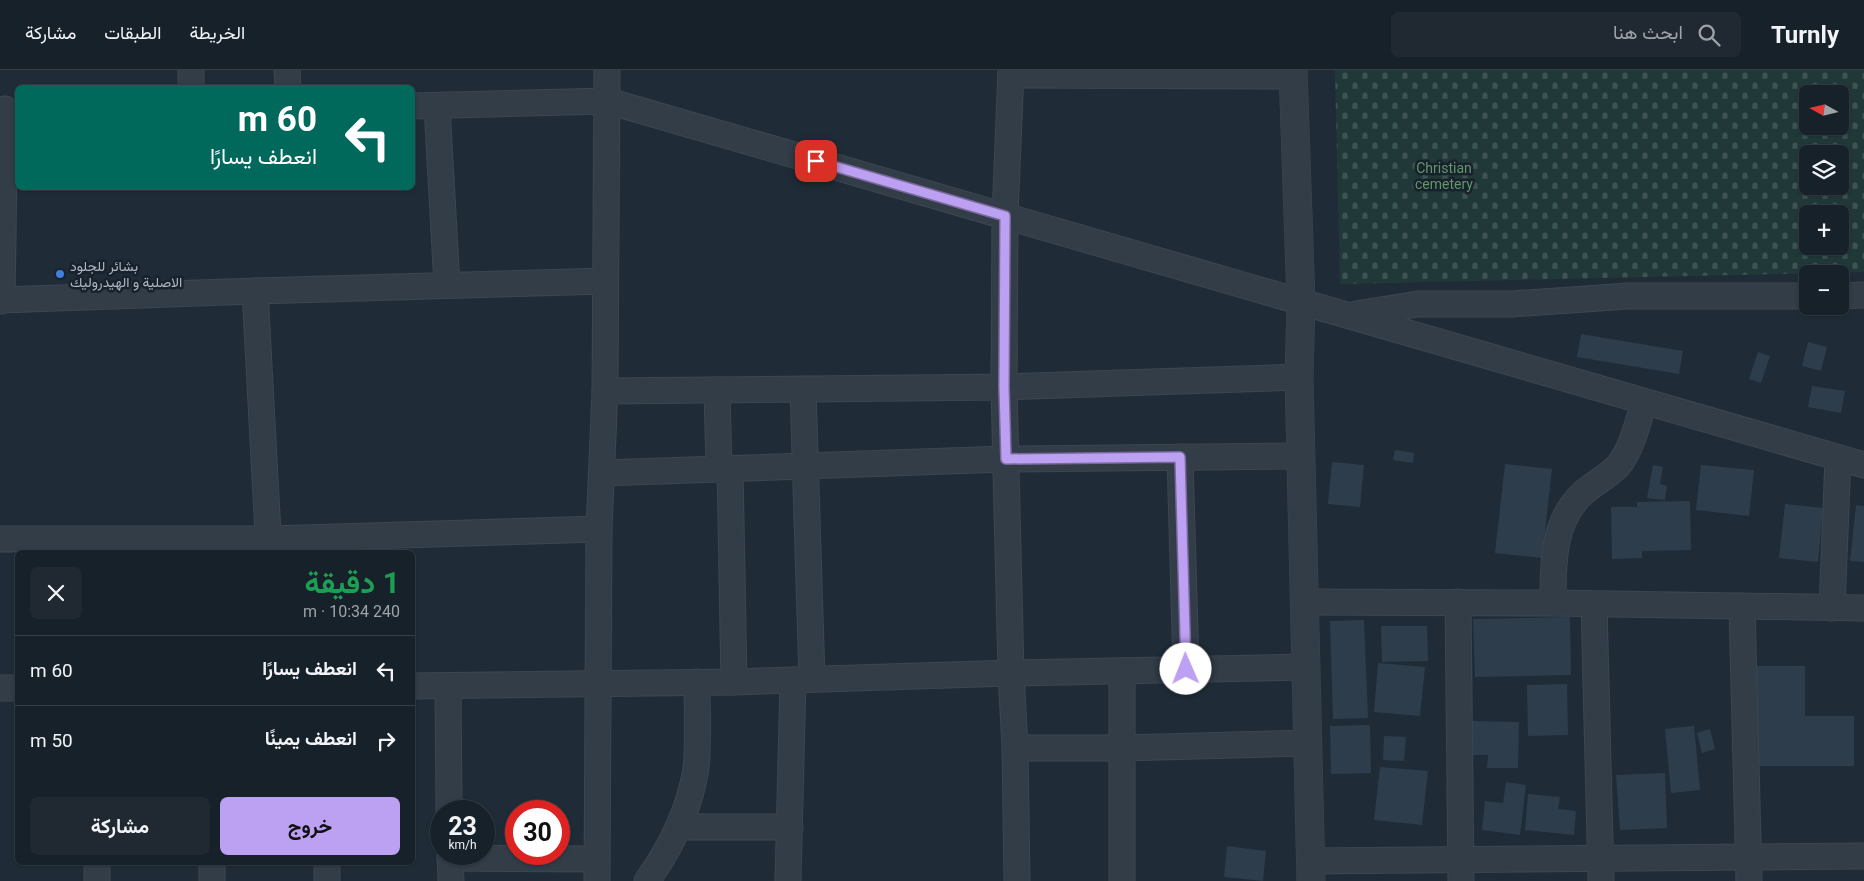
<!DOCTYPE html>
<html lang="ar">
<head>
<meta charset="utf-8">
<style>
	body { margin:0; font-family:Roboto,Vazirmatn,sans-serif; background:#202931; color:#f1f3f6; direction:rtl; height:100vh; display:flex; flex-direction:column; font-size:19px; white-space:nowrap }
	* { box-sizing:border-box; margin:0 }
	p { font-size:16px; color:#9ea3a8 }
	.icon { flex:none; width:28px; height:28px; fill:none; stroke:currentColor; stroke-width:2; stroke-linecap:round; stroke-linejoin:round }
	.map { position:relative; flex:1; overflow:hidden; direction:ltr }
	.details { position:absolute; left:15px; top:480px; width:400px; height:315px; display:flex; flex-direction:column; background:#172129; border-radius:8px; box-shadow:0 1px 4px #0004,0 0 0 1px #363e46; direction:rtl }
	.details>* { flex:none }
	.top-card { position:absolute; left:15px; top:15px; width:400px; height:105px; border-radius:8px; box-shadow:0 1px 4px #0004,0 0 0 1px #363e46; direction:rtl; background:#00695c; color:#fff; overflow:hidden }
	.needle { width:32px; rotate:278deg }
	.controls { position:absolute; left:1799px; top:15px; display:grid; gap:10px }
	.controls a { display:grid; place-items:center; width:50px; height:50px; border-radius:8px; background:#172129; box-shadow:0 1px 4px #0004,0 0 0 1px #363e46; font-size:25px }
	.speed { position:absolute; left:430px; top:730px; display:flex; gap:10px; font-size:25px; font-weight:700; text-align:center }
	.speed>* { display:grid; place-content:center; width:65px; height:65px; border-radius:50%; background:#172129; box-shadow:0 1px 4px #0004,0 0 0 1px #363e46; line-height:1 }
	.speed small { font-size:12px; font-weight:400 }
	.speed .limit { border:8px solid #d22; background:#fff; color:#111 }
	.pin { position:absolute; display:grid; place-items:center; width:42px; height:42px; color:#fff; margin:-21px; border-radius:10px; box-shadow:0 2px 8px #0006 }
	.me { position:absolute; width:55px; margin:-28px; rotate:359deg; stroke-linejoin:round; filter:drop-shadow(0 0 4px #0008) }
	.turn { display:flex; align-items:center; gap:18px; height:105px; padding:0 15px; font-size:22px }
	.turn .icon { width:65px; height:65px; stroke-width:2.5 }
	.turn b { display:block; font-size:35px; line-height:42px }
	.round { display:grid; place-items:center; flex:none; width:52px; height:52px; border-radius:8px; background:#202931 }
	.headline { display:flex; align-items:center; justify-content:space-between; height:85px; padding:0 15px }
	h1 { font-size:30px; font-weight:700; line-height:38px; color:#1e9e55 }
	.button { display:flex; gap:10px; margin-top:auto; padding:10px 15px }
	.button a { flex:1; height:58px; border-radius:8px; background:#bca0f2; color:#111; font-size:20px; font-weight:700; line-height:58px; text-align:center }
	.button a+a { background:#202931; color:#f1f3f6 }
	ul { padding:0; list-style:none }
	li { display:flex; align-items:center; gap:15px; height:70px; padding:0 15px; border-top:1px solid #363e46 }
	li div { flex:1 }
	li b { display:block; font-size:19px }
	li em { font-style:normal }
	header { display:flex; align-items:center; gap:30px; box-sizing:border-box; height:70px; padding:0 25px; background:#172129; border-bottom:1px solid #363e46 }
	header strong { font-size:24px }
	nav { display:flex; gap:28px; margin-inline-start:auto; font-size:18px }
	.search { width:350px; height:45px; background:#202931; display:flex; align-items:center; gap:12px; box-sizing:border-box; padding:0 18px; border-radius:8px; color:#9ea3a8; font-size:19px }
	.map>svg:first-child { display:block }
	.cemetery { fill:url(#cemetery-stones); fill-rule:evenodd }
	.building { fill:#2d3d4c }
	.lines { fill:none; stroke-linecap:round; stroke-linejoin:round }
	.minor-casing { stroke:#3c4651; stroke-width:27 }
	.tertiary-casing { stroke:#3c4651; stroke-width:29 }
	.minor { stroke:#323d48; stroke-width:25 }
	.tertiary { stroke:#323d48; stroke-width:28 }
	.route-casing { stroke:#7a689d; stroke-width:12 }
	.route { stroke:#bca0f2; stroke-width:9 }
	.shop-dot { fill:#3f7fe0; stroke:#18222c; stroke-width:2 }
	.labels { text-anchor:middle; stroke-width:5; stroke-linejoin:round; paint-order:stroke }
	.park-label { font-size:14px; fill:#63966a; stroke:#18222c }
	.poi-label { font-size:14px; fill:#acb8c5; stroke:#18222c; text-anchor:start }
</style>
</head>
<body>
<header>
<strong>Turnly</strong>
<div class="search"><svg class="icon" aria-label="search" viewBox="0 0 24 24"><circle cx="10" cy="10" r="6"/><path d="M15 15l6 6"/></svg>ابحث هنا</div>
<nav><a>الخريطة</a><a>الطبقات</a><a>مشاركة</a></nav>
</header>
<div class="map">
<svg width="1864" height="811" viewBox="0 0 1864 811">
	<defs>
		<pattern id="cemetery-stones" width="16" height="16" patternUnits="userSpaceOnUse" patternTransform="scale(1.25)"><rect width="16" height="16" fill="#213839"/><path d="M2 7V4a2 2 0 0 1 4 0v3zM10 15v-3a2 2 0 0 1 4 0v3z" fill="#3f5354"/></pattern>
	</defs>
	<rect width="100%" height="100%" fill="#1f2c37"/>
	<path class="cemetery" d="M1335,0H1864V202L1340,214ZM1808,24H1840V56H1808ZM1808,84H1840V116H1808ZM1808,144H1840V176H1808Z"/>
	<g class="building">
		<path d="M1581,264L1683,281L1679,304L1577,287Z"/>
		<path d="M1808,272L1827,277L1821,301L1802,296Z"/>
		<path d="M1758,282L1770,286L1761,313L1749,309Z"/>
		<path d="M1812,316L1845,321L1841,343L1808,337Z"/>
		<path d="M1395,380L1414,383L1413,393L1393,390Z"/>
		<path d="M1332,392L1364,395L1360,437L1328,434Z"/>
		<path d="M1505,394L1552,399L1542,488L1495,483Z"/>
		<path d="M1653,395L1663,397L1660,414L1667,416L1665,430L1647,428Z"/>
		<path d="M1701,395L1754,400L1749,446L1696,440Z"/>
		<path d="M1690,431L1691,480L1642,481V488L1612,489L1611,437H1637V432Z"/>
		<path d="M1785,434L1823,438L1818,492L1779,488Z"/>
		<path d="M1856,435L1864,436V492L1850,491Z"/>
		<path d="M1570,547L1571,605L1475,607L1473,549Z"/>
		<path d="M1364,550L1368,648L1333,649L1330,551Z"/>
		<path d="M1381,556H1427L1428,591L1382,592Z"/>
		<path d="M1378,593L1425,597L1420,646L1374,642Z"/>
		<path d="M1757,596H1805V646H1854V696H1757Z"/>
		<path d="M1567,614L1568,665L1528,666L1527,615Z"/>
		<path d="M1472,651L1519,652L1518,698H1487L1488,685H1471Z"/>
		<path d="M1370,655L1371,703L1331,704L1330,656Z"/>
		<path d="M1694,656L1700,720L1671,723L1665,659Z"/>
		<path d="M1710,659L1715,679L1702,683L1697,663Z"/>
		<path d="M1384,666L1406,667L1404,691L1383,690Z"/>
		<path d="M1380,697L1428,701L1422,755L1374,750Z"/>
		<path d="M1665,703L1667,758L1620,760L1616,705Z"/>
		<path d="M1506,712L1526,715L1520,765L1482,760L1485,731L1503,733Z"/>
		<path d="M1528,724L1560,727L1558,739L1576,741L1574,765L1525,760Z"/>
		<path d="M1227,776L1266,781L1263,811L1224,807Z"/>
	</g>
	<g class="lines">
		<g class="minor-casing">
			<g id="minor">
				<path d="M191,0V18"/>
				<path d="M287,0L288,18"/>
				<path d="M1011,0L1005,146L1004,317L1011,603L1015,678L1017,811"/>
				<path d="M1011,5L1293,6"/>
				<path d="M412,36L608,31L1864,395"/>
				<path d="M437,37L447,215"/>
				<path d="M255,221L269,482"/>
				<path d="M1840,226L1864,225"/>
				<path d="M0,230L255,221L605,211"/>
				<path d="M2,231L5,39"/>
				<path d="M1356,244L1418,234H1512L1628,226H1808"/>
				<path d="M803,319L812,609"/>
				<path d="M717,320L719,399"/>
				<path d="M605,321L1004,317L1299,307"/>
				<path d="M1180,387L1186,599"/>
				<path d="M730,398L734,612"/>
				<path d="M602,403L1006,389L1301,386"/>
				<path d="M0,469H269L599,459"/>
				<path d="M1304,532L1553,533L1864,538"/>
				<path d="M1458,532L1461,811"/>
				<path d="M1553,533C1553,496 1552,452 1582,424C1593,414 1607,407 1618,396C1632,379 1638,352 1644,332"/>
				<path d="M1594,534L1601,811"/>
				<path d="M1742,536L1749,811"/>
				<path d="M1832,538L1838,388"/>
				<path d="M1122,601V811"/>
				<path d="M412,616L734,612L1011,603L1305,597"/>
				<path d="M448,616L449,741"/>
				<path d="M0,618H18"/>
				<path d="M1015,678H1122L1307,673"/>
				<path d="M679,757H790"/>
				<path d="M450,784L451,811"/>
				<path d="M450,788L597,789"/>
				<path d="M1311,791L1864,786"/>
				<path d="M212,792V811"/>
				<path d="M97,811V792"/>
				<path d="M327,811V792"/>
				<path d="M597,811L599,459L605,321L607,0"/>
				<path d="M647,811C671,777 690,739 696,698C699,670 697,640 697,612"/>
				<path d="M788,811L793,610"/>
			</g>
		</g>
		<g class="tertiary-casing">
			<path id="tertiary" d="M1293,0L1301,232L1299,307L1311,811"/>
		</g>
		<use href="#minor" class="minor"/>
		<use href="#tertiary" class="tertiary"/>
	</g>
	<g class="lines">
		<g class="route-casing">
			<path id="route" d="M816,91L1005,146L1004,317L1006,389L1180,387L1186,599"/>
		</g>
		<use href="#route" class="route"/>
	</g>
	<circle class="shop-dot" cx="60" cy="204" r="5"/>
	<g class="labels">
		<g class="park-label">
			<text x="1444" y="103">Christian<tspan x="1444" dy="16">cemetery</tspan></text>
		</g>
		<g class="poi-label">
			<text x="70" y="201">بشائر للجلود<tspan x="70" dy="16">الاصلية و الهيدروليك</tspan></text>
		</g>
	</g>
</svg>
<div class="controls">
<a><svg class="needle" viewBox="-14 -14 28 28"><path d="M0-13l5 13h-10z" fill="#e53935"/><path d="M0 13l5-13h-10z" fill="#9ea3a8"/></svg></a>
<a><svg class="icon" aria-label="layers" viewBox="0 0 24 24"><path d="M12 4l9 5-9 5-9-5zM3 14l9 5 9-5"/></svg></a>
<a>+</a>
<a>−</a>
</div>
<div class="speed"><div>23<small>km/h</small></div><div class="limit">30</div></div>
<div class="pin" style="left:816px;top:91px;background:#d93025"><svg class="icon" aria-label="arrive" viewBox="0 0 24 24"><path d="M6 21V4h12l-3 4 3 4H6"/></svg></div>
<svg class="me" style="left:1186px;top:599px" viewBox="-20 -20 40 40"><circle r="19" fill="#fff"/><path d="M0-13L10 11 0 6-10 11z" fill="#bca0f2"/></svg>
<div class="top-card">
<div class="turn"><svg class="icon" aria-label="left" viewBox="0 0 24 24"><path d="M17 20v-9H6M10 6l-5 5 5 5"/></svg><div><b>60 m</b>انعطف يسارًا</div></div>
</div>
<section class="details">
<div class="headline"><div><h1>1 دقيقة</h1><p>240 m · 10:34</p></div><a class="round"><svg class="icon" aria-label="close" viewBox="0 0 24 24"><path d="M6 6l12 12M18 6L6 18"/></svg></a></div>
<ul>
<li><svg class="icon" aria-label="left" viewBox="0 0 24 24"><path d="M17 20v-9H6M10 6l-5 5 5 5"/></svg><div><b>انعطف يسارًا</b></div><em>60 m</em></li>
<li><svg class="icon" aria-label="right" viewBox="0 0 24 24"><path d="M7 20v-9h11M14 6l5 5-5 5"/></svg><div><b>انعطف يمينًا</b></div><em>50 m</em></li>
</ul>
<div class="button"><a>خروج</a><a>مشاركة</a></div>
</section>
</div>
</body>
</html>
